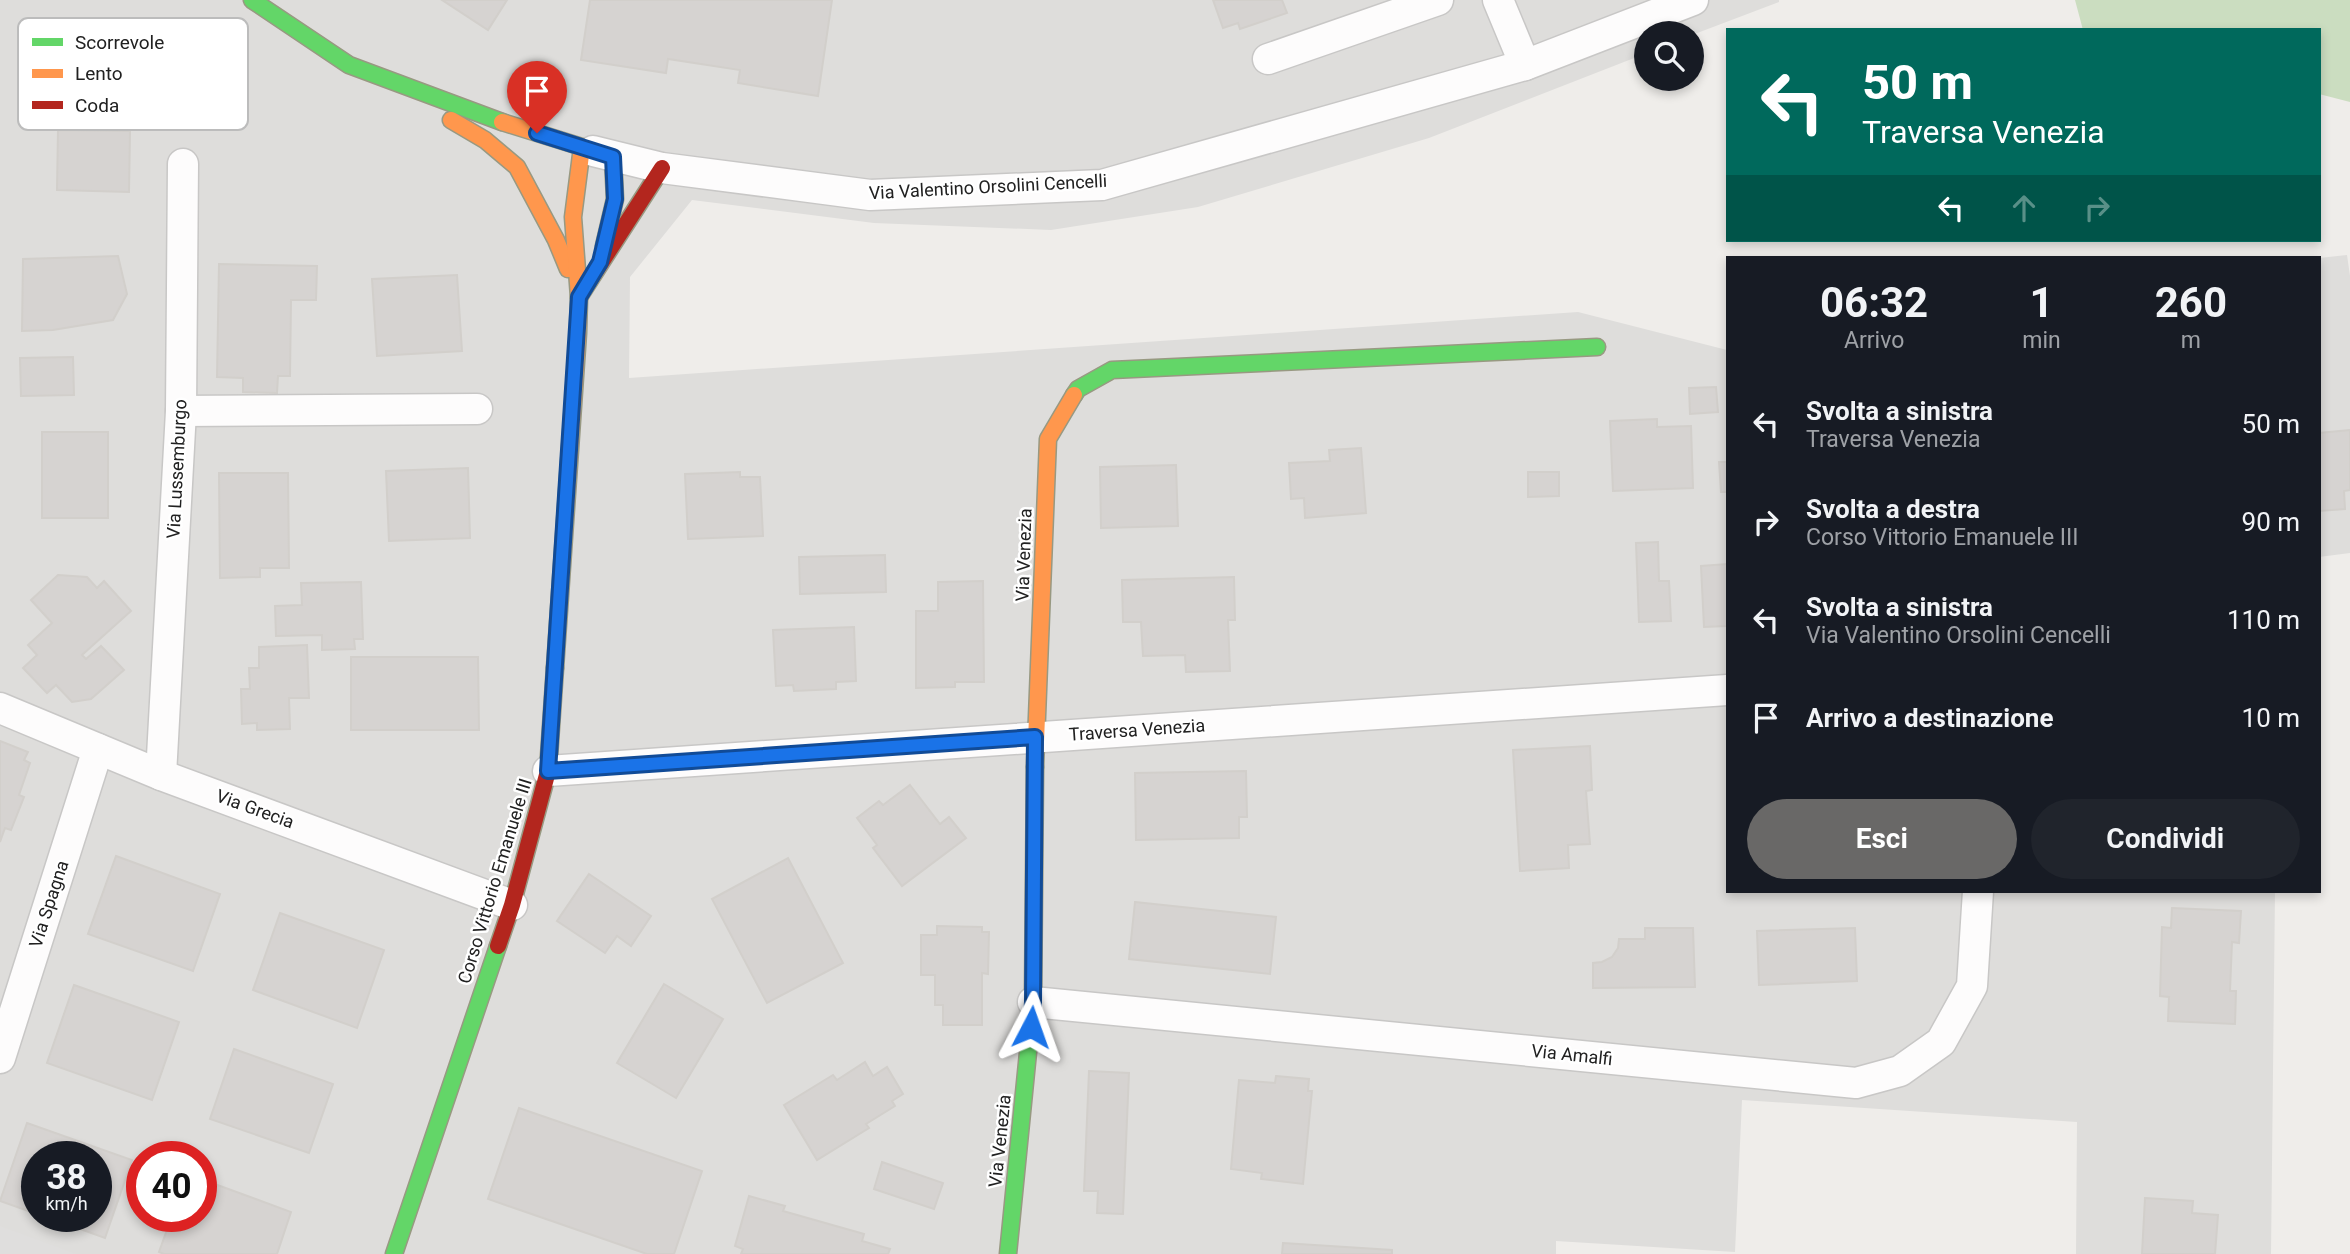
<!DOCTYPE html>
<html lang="it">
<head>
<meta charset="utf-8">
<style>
	body { margin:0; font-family:Roboto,sans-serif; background:#20242c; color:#f1f3f6; height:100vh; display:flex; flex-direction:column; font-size:26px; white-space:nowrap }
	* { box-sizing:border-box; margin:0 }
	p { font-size:23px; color:#9ea1a6 }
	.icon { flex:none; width:38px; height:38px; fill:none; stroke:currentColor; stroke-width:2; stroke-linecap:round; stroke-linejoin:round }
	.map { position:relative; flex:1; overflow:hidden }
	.side { position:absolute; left:1726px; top:256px; width:595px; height:637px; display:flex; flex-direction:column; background:#171b24; border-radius:0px; box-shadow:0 4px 10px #0003 }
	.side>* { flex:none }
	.hud { position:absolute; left:1726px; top:28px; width:595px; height:214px; border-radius:0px; box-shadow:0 4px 10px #0003; background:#00695c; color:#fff; overflow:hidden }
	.tools { position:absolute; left:1634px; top:21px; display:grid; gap:14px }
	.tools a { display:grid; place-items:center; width:70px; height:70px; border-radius:50%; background:#171b24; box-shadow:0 4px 10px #0003; font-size:35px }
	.speed { position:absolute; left:21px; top:1141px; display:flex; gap:14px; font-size:35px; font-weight:700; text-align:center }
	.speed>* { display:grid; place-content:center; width:91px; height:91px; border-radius:50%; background:#171b24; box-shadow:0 4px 10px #0003; line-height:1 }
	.speed small { font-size:18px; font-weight:400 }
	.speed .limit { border:10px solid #d22; background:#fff; color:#111 }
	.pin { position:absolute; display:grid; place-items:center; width:60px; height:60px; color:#fff; margin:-72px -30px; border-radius:50% 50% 50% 0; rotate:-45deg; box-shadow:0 0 7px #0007 }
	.pin .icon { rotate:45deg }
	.me { position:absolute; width:77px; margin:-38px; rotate:4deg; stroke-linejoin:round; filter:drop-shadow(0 0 5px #0008) }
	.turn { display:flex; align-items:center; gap:24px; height:147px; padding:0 21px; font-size:32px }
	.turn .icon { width:91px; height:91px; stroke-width:2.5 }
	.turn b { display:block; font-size:49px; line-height:60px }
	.lanes { display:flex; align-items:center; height:66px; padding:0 21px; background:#0003; justify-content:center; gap:35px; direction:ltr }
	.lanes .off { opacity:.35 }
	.eta { display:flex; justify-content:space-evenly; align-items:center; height:119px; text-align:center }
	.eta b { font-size:42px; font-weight:700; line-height:49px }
	.button { display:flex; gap:14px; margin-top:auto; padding:14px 21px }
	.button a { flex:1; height:80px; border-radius:42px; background:#696867; color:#fff; font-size:28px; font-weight:700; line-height:80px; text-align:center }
	.button a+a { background:#20242c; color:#f1f3f6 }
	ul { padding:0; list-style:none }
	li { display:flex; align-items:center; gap:21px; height:98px; padding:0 21px }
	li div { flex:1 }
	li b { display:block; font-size:26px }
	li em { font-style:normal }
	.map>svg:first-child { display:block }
	.residential { fill:#dedddb; fill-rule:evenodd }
	.forest { fill:#cbddc0 }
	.parking { fill:#dfdedd }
	.building { fill:#d6d3d1; stroke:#d2cfcb; stroke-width:2 }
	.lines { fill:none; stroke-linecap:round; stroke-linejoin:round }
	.street-casing { stroke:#c8c7c6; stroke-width:33 }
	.fast-casing { stroke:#989982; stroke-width:19 }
	.slow-casing { stroke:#989982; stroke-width:19 }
	.jam-casing { stroke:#989982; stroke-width:19 }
	.street { stroke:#fdfcfc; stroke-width:30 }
	.fast { stroke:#63d668; stroke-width:16 }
	.slow { stroke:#ff974d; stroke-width:16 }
	.jam { stroke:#b3261e; stroke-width:16 }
	.route-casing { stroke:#114b97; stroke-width:18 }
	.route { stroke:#1a73e8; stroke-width:12 }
	.labels { text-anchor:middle; stroke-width:5; stroke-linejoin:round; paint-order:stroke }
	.street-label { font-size:18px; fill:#212121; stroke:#fff }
	.key { fill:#fff; stroke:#bcbcbc; stroke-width:2 }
	.key-label { font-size:19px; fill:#212121 }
</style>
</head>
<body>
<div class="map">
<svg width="2350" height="1254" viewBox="0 0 2350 1254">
	<rect width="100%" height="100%" fill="#efedea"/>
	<g class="residential">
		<path d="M0,0H1779V2L1692,35V33H1647V53L1429,138L1198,207L1051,230L874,223L692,200L630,277L629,378L1578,312L1727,350V891H2275L2271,1254H2076L2077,1122L1742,1100L1735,1252L1556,1241V1254H0ZM37,1157H96V1216H37ZM142,1157H201V1216H142Z"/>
		<path d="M2347,255L2350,276V553L2319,557V258Z"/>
	</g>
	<path class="forest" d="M2075,0H2350V102L2319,94V30H2083Z"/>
	<path class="parking" d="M0,1226L76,1254H0Z"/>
	<g class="building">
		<path d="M442,0H507L488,30Z"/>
		<path d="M590,0H832L818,96L738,83L740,70L668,59L666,73L581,60Z"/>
		<path d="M1213,0H1282L1287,13L1240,29L1238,23L1223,28Z"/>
		<path d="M58,130L130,131L129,192L57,190Z"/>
		<path d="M118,256L127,294L113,320L53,330L22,331L23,259Z"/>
		<path d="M219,264L317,266L316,300H291L290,376H278L277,393L243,392V378L217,377Z"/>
		<path d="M457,275L462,351L377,356L372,279Z"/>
		<path d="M73,357L74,395L21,396L20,358Z"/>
		<path d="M1716,387L1718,412L1690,414L1689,388Z"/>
		<path d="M1657,419V427L1691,426L1693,488L1613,491L1610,421Z"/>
		<path d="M2350,430V490L2344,491L2345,509L2319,511V433Z"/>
		<rect x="42" y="432" width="66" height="86"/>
		<path d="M1361,448L1366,513L1305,518L1304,498L1291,499L1289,463L1330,461L1329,450Z"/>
		<path d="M1719,462H1727V492H1721Z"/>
		<path d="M1176,465L1178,526L1101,528L1100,467Z"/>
		<path d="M468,468L470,538L389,541L386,471Z"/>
		<path d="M740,472V477H760L763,536L688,539L685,474Z"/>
		<path d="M1528,472H1559V496L1528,497Z"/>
		<path d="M219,473H288L289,568H260V577L220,578Z"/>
		<path d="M1658,542L1659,581H1669L1671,621L1639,622L1636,543Z"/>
		<path d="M885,555L886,592L800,594L799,557Z"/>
		<path d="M1727,564V626L1704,627L1701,566Z"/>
		<path d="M58,575L87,577L97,588L104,581L131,611L82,655L86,659L101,646L124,670L91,699L72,702L56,685L47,693L23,668L37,655L28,645L52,623L31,600Z"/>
		<path d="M1234,577L1235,620H1228L1230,671L1186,672L1185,655L1143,656L1141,622H1123L1122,580Z"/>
		<path d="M983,581L984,682H955V687L916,688V611H938V582Z"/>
		<path d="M361,582L363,639H354L355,649L322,650V635L276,636L275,606L302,605L301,583Z"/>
		<path d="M854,627L856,681L836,682V689L794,691L793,685L776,686L773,630Z"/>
		<path d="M307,645L309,698H289L290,729L257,730V723L242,724L241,689H250L249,668H259V647Z"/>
		<path d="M351,657H478L479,730H351Z"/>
		<path d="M0,741L28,752L24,760L30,763L19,795L24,797L11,830L5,828L0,842Z"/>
		<path d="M1590,746L1592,790L1586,791L1590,844L1568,845L1569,868L1520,871L1513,750Z"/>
		<path d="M1246,771L1247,817H1239V838L1136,840L1135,773Z"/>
		<path d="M910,785L940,824L949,817L966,838L902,886L873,848L877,845L857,818L879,801L883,805Z"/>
		<path d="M116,856L220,894L193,971L88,934Z"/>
		<path d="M788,858L843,963L767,1003L712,899Z"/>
		<path d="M589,874L651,916L631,946L617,936L605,953L557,921Z"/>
		<path d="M1135,902L1276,917L1270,974L1129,959Z"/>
		<path d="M2172,908L2241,911L2239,943L2232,942L2230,991H2236L2235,1024L2168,1021L2169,997L2160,996L2162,927L2171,928Z"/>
		<path d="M280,913L384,950L357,1028L253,990Z"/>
		<path d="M937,926L982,927V932H989L988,974L982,973V1025H943V1005H935V975H921V935H937Z"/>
		<path d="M1645,928H1693L1695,987L1593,988V963L1602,962L1612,957L1618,948L1619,939H1645Z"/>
		<path d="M1855,928L1857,981L1759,985L1757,931Z"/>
		<path d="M664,984L723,1019L676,1098L617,1063Z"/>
		<path d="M74,985L179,1022L152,1100L47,1063Z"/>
		<path d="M234,1049L333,1084L309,1153L210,1119Z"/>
		<path d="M865,1062L873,1076L887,1067L903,1094L892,1101L895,1106L866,1124L869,1128L817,1160L784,1105L833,1075L837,1080Z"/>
		<path d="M1089,1071L1129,1073L1123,1214L1097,1213L1098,1191H1084Z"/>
		<path d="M1276,1076L1309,1079L1308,1091H1312L1303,1184L1261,1179L1262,1173L1231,1169L1239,1080L1275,1083Z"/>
		<path d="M519,1108L702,1171L674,1254H647L488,1199Z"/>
		<path d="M27,1123L132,1160L105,1238L44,1216H96V1157H37V1214L0,1201Z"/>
		<path d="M882,1162L943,1183L934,1209L874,1189Z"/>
		<path d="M201,1179L291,1212L277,1254H164L159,1252L172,1216H201Z"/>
		<path d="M749,1196L785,1206L783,1211L864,1234L862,1241L890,1249L888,1254H741L743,1249L735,1246Z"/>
		<path d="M2145,1198L2193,1201L2192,1213L2218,1215L2215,1254H2142Z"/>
		<path d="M1283,1243L1392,1250V1254H1282Z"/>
	</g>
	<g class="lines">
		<g class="street-casing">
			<g id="street">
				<path d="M1498,0L1525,65"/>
				<path d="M1268,59L1438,0"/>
				<path d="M593,151L662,168L870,195L1102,185L1525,65L1693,0"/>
				<path d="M181,411L477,409"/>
				<path d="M0,708L161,775L512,905"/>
				<path d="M548,771L1727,690"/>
				<path d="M161,775L181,411L183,164"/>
				<path d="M1033,1002L1856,1083L1900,1071L1941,1042L1972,986L1978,891"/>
				<path d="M0,1058L98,749"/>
			</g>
		</g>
		<g class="fast-casing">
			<g id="fast">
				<path d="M252,0L349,65L502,122"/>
				<path d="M1074,395L1078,389L1112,370L1597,347"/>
				<path d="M394,1254L498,946"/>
				<path d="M1008,1254L1033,1002L1035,767"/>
			</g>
		</g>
		<g class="slow-casing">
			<g id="slow">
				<path d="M451,120L485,140L517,167L556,240L568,269"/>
				<path d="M502,122L582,147L573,217L579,297L578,333L555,668"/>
				<path d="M1035,767L1048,439L1074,395"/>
			</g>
		</g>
		<g class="jam-casing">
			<g id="jam">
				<path d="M604,246L615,199L613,157"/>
				<path d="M579,297L662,168"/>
				<path d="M498,946L512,905L548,771L555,668"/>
			</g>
		</g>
		<use href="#street" class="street"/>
		<use href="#fast" class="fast"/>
		<use href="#slow" class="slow"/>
		<use href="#jam" class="jam"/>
	</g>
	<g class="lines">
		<g class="route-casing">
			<path id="route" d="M537,133L613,157L615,199L600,262L579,297L548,771L1035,737L1033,1002L1031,1027"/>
		</g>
		<use href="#route" class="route"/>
	</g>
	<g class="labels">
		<g class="street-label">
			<text transform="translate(988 187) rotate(-3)" y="6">Via Valentino Orsolini Cencelli</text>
			<text transform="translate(177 469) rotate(-87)" y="6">Via Lussemburgo</text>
			<text transform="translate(1024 555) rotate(-88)" y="6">Via Venezia</text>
			<text transform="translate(1137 730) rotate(-4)" y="6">Traversa Venezia</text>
			<text transform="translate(255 809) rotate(20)" y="6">Via Grecia</text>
			<text transform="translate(495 881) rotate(-73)" y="6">Corso Vittorio Emanuele III</text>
			<text transform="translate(49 904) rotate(-72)" y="6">Via Spagna</text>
			<text transform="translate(1572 1055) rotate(6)" y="6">Via Amalfi</text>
			<text transform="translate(1000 1141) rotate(-84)" y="6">Via Venezia</text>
		</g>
	</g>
	<rect x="18" y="18" width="230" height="112" rx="10" class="key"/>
	<rect x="32" y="38" width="31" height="8" fill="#63d668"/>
	<rect x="32" y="69" width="31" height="9" fill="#ff974d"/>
	<rect x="32" y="101" width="31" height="8" fill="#b3261e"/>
	<g class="key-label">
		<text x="75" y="49">Scorrevole</text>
		<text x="75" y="80">Lento</text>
		<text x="75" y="112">Coda</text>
	</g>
</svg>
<div class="tools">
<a><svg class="icon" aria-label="search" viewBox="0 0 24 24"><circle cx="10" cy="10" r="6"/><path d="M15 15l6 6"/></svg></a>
</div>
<div class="speed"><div>38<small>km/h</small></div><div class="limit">40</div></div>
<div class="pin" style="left:537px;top:133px;background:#d93025"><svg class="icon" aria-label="arrive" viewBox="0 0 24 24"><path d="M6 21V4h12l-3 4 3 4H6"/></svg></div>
<svg class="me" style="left:1031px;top:1027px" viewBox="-20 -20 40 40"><path d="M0-17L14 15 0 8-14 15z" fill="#1a73e8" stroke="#fff" stroke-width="4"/></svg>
<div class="hud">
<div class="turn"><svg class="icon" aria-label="left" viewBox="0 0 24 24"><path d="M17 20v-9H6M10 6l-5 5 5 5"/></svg><div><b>50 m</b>Traversa Venezia</div></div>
<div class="lanes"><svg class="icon" aria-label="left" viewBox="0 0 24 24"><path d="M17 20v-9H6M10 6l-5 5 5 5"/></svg><svg class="icon off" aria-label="ahead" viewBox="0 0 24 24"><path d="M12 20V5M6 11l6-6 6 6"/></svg><svg class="icon off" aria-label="right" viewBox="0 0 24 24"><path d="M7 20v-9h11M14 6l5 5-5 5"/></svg></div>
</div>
<section class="side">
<div class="eta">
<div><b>06:32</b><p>Arrivo</p></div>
<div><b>1</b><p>min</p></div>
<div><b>260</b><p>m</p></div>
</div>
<ul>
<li><svg class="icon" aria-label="left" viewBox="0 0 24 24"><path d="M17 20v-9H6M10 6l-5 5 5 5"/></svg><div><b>Svolta a sinistra</b><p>Traversa Venezia</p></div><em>50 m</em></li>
<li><svg class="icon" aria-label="right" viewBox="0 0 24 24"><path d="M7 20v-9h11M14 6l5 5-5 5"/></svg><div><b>Svolta a destra</b><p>Corso Vittorio Emanuele III</p></div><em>90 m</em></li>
<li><svg class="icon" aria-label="left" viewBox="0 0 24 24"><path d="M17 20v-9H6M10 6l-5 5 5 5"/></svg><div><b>Svolta a sinistra</b><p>Via Valentino Orsolini Cencelli</p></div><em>110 m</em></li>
<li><svg class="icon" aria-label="arrive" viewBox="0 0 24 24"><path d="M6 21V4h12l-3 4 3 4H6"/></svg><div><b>Arrivo a destinazione</b></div><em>10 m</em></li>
</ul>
<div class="button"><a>Esci</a><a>Condividi</a></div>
</section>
</div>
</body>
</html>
